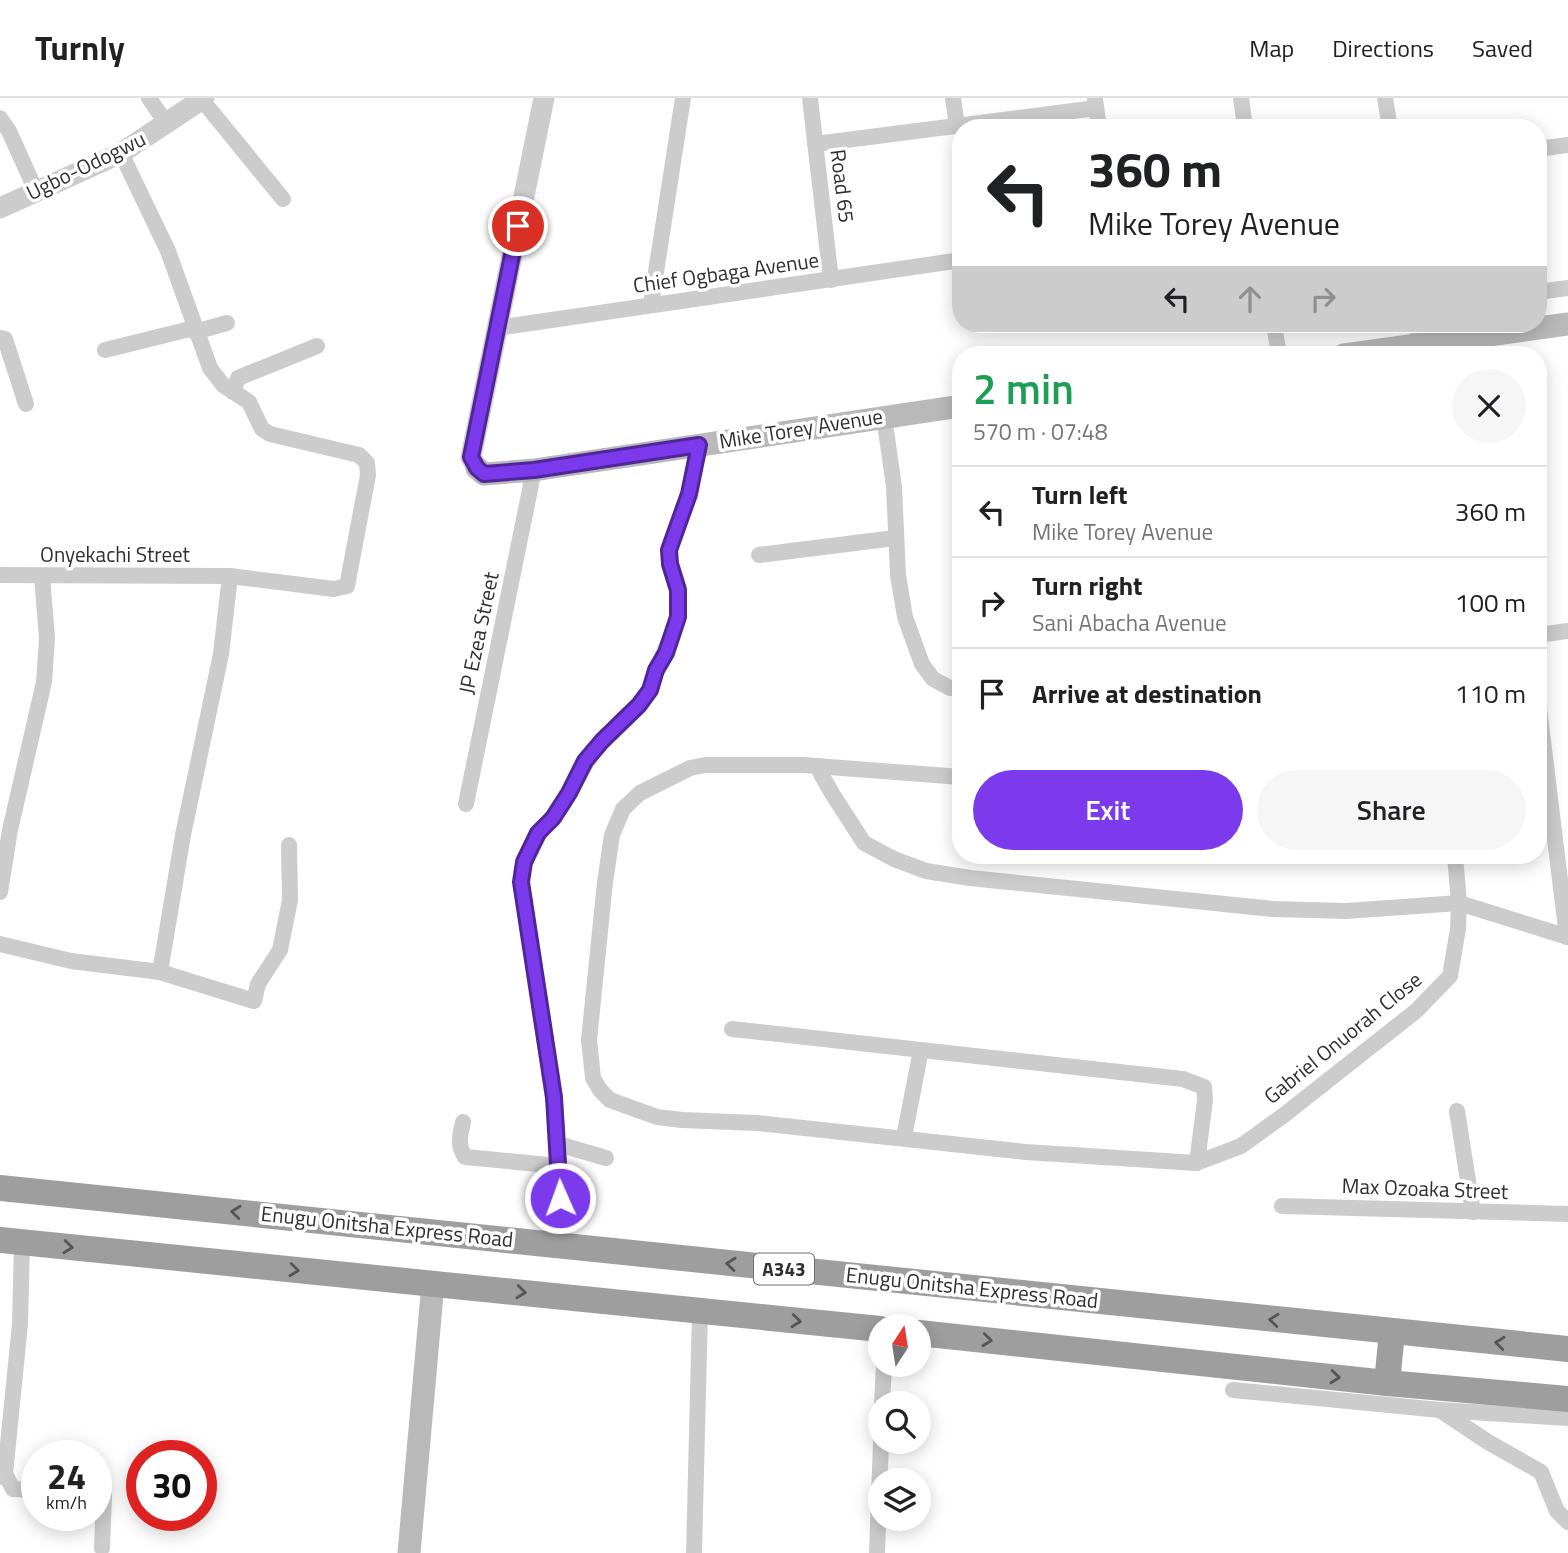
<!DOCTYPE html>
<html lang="en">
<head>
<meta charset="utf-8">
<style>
	body { margin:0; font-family:"Titillium Web",sans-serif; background:#f6f6f6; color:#202124; height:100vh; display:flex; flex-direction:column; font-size:26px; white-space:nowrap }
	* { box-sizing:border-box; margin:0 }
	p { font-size:23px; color:#757577 }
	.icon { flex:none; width:38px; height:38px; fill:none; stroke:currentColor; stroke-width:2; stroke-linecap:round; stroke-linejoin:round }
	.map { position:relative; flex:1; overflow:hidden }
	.panel { position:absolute; left:952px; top:248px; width:595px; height:518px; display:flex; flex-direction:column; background:#fff; border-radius:28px; box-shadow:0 4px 18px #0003 }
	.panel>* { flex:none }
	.hud { position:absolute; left:952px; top:21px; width:595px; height:214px; border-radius:28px; box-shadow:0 4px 18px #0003; background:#fff; color:#202124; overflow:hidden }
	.needle { width:46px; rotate:12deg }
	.tools { position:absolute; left:868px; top:1216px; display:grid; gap:14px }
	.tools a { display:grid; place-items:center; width:63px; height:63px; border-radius:50%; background:#fff; box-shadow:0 4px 18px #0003; font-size:35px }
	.speed { position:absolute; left:21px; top:1342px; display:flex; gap:14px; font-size:35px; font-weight:700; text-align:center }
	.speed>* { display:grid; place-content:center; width:91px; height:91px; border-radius:50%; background:#fff; box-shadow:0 4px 18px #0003; line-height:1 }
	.speed small { font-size:18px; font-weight:400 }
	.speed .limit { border:10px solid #d22; background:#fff; color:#111 }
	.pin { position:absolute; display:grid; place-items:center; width:60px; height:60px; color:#fff; margin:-30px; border:4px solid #fff; border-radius:50%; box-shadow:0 2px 7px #0007 }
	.me { position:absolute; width:77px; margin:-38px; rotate:358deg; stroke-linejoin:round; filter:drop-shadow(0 0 5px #0008) }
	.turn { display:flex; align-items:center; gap:24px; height:147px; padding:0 21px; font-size:32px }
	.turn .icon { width:91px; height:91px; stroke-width:2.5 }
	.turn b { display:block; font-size:49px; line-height:60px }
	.lanes { display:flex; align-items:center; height:66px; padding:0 21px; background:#0003; justify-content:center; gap:35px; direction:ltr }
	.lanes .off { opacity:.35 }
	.round { display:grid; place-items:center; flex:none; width:74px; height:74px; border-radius:37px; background:#f6f6f6 }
	.overview { display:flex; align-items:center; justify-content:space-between; height:119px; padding:0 21px }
	h1 { font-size:42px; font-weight:600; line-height:52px; color:#1e9e55 }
	.cta { display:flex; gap:14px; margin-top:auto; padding:14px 21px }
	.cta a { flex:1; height:80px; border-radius:42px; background:#7c3aed; color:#fff; font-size:28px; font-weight:600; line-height:80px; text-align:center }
	.cta a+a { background:#f6f6f6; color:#202124 }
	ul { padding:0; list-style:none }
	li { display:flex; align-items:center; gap:21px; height:91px; padding:0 21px; border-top:2px solid #e0e0e0 }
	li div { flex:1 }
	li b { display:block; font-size:26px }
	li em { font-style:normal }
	header { display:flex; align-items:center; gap:42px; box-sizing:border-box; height:98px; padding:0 35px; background:#fff; border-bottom:2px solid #e0e0e0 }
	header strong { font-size:33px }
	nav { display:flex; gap:38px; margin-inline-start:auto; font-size:24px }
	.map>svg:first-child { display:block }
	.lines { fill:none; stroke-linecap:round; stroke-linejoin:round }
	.minor { stroke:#ccc; stroke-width:16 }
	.tertiary { stroke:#ccc; stroke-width:21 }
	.secondary { stroke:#b9b9b9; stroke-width:23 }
	.trunk { stroke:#9e9e9e; stroke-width:26 }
	.oneway { stroke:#565656 }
	.route-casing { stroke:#51269a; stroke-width:18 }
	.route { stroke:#7c3aed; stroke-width:12 }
	.labels { text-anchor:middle; stroke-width:7; stroke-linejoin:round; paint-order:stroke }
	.shield { fill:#fff; stroke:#6d6d6d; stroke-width:2 }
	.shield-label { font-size:19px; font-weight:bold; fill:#2f2f2f }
	.street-label { font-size:21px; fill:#2f2f2f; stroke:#fff }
</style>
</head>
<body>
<header>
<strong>Turnly</strong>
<nav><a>Map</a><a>Directions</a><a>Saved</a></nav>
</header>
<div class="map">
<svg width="1568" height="1455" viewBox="0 0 1568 1455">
	<rect width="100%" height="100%" fill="#fff"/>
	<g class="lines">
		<g class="minor">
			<path d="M149,0L166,25"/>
			<path d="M810,0L831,182"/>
			<path d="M953,0L957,28"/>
			<path d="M1241,0L1245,30"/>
			<path d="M1385,0L1390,30"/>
			<path d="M1095,1L1099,30"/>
			<path d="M202,2L283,101"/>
			<path d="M0,20L9,33L36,93"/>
			<path d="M815,46L1096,10"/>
			<path d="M1538,51L1568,47"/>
			<path d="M1538,194L1568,190"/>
			<path d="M651,206L683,0"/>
			<path d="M1274,226L1279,257"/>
			<path d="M1417,226L1420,247"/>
			<path d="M497,230L961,162"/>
			<path d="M195,234L227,225"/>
			<path d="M0,240L5,241L26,306"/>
			<path d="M105,252L194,230"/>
			<path d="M233,294L238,280L317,248"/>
			<path d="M884,318L894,389L898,477L905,519L922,566L933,581L950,590"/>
			<path d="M759,457L895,440"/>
			<path d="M0,477L230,478L334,491L347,488L368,377L367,365L359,357L270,336L262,331L249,304L223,287L210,270L168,153L121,55"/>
			<path d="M1538,537L1568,533"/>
			<path d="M1538,602L1567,839"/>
			<path d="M819,668L821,676L833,697L864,745L894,761L926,773L970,780L1273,811L1346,813L1459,805L1568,839"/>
			<path d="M961,679L803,667H705L690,670L640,695L623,711L612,737L605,784L589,942L593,980L600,992L610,1002L657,1019L682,1022L757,1025L1026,1054L1196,1065L1241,1048L1284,1017L1416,913L1450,878L1458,831L1459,805L1455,758"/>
			<path d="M466,706L534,372"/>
			<path d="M0,794L10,732L44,584L47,540L42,478"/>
			<path d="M0,846L71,863L160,874L254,903L258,886L280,852L290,802L289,747"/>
			<path d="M160,874L183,737L221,556L230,478"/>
			<path d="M732,931L1183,981L1204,989L1205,1002L1197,1065"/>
			<path d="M1457,1013L1473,1114"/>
			<path d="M463,1024C460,1038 457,1047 465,1059L559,1068"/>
			<path d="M904,1039L921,952"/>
			<path d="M558,1046L606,1060"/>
			<path d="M1282,1108L1568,1116"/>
			<path d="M554,1146L560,1100L557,1028L521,784C527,740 547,731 568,697C580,678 587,659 602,643C618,626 639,613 650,592C653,586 653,578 656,572C667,546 683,521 678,491C675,478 666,464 670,450C675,431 684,413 689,394C693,379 696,363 699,347"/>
			<path d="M1233,1292L1440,1312L1568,1320"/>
			<path d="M882,1306L884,1267"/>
			<path d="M1440,1312L1488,1344L1541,1374L1557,1413L1568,1424"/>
			<path d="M5,1376L20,1226L22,1144"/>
			<path d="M0,1379L5,1376L13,1391L37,1392"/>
			<path d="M96,1395L104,1398L102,1450"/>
			<path d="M694,1455L700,1213"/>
			<path d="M877,1455L881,1344"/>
		</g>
		<g class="tertiary">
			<path d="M0,110L121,55L204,0"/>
			<path d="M477,370L471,359L544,0"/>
		</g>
		<g class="secondary">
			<path d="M1344,257L1568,226"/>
			<path d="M477,370L484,376L534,372L961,308"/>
			<path d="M409,1455L433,1185"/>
		</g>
		<g class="trunk">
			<path d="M0,1090L1568,1251"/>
			<path d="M0,1142L880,1231"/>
			<path d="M919,1235L1387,1285L1568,1301"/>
			<path d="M1387,1285L1392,1234"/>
		</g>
	</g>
	<defs><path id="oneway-chevron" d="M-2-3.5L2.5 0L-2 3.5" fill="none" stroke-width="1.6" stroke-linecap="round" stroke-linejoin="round" transform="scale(1.75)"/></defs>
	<g class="oneway">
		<use href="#oneway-chevron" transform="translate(236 1114) rotate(-174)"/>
		<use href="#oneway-chevron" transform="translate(68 1149) rotate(6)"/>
		<use href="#oneway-chevron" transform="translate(731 1166) rotate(-174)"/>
		<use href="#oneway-chevron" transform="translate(294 1172) rotate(6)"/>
		<use href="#oneway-chevron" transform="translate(521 1194) rotate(6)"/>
		<use href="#oneway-chevron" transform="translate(1274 1222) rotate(-174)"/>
		<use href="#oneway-chevron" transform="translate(796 1223) rotate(6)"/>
		<use href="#oneway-chevron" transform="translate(987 1242) rotate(6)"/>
		<use href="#oneway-chevron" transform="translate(1500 1245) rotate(-174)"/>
		<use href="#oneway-chevron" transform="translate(1335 1279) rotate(6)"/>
	</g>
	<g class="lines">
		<g class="route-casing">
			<path id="route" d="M518,128L471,359L477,370L484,376L534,372L699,347L689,396L669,452L670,466L678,492V519L666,555L656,572L650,592L639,607L602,643L585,663L569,695L553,720L538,735L524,764L521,784L554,999L560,1100"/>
		</g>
		<use href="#route" class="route"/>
	</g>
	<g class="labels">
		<rect class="shield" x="754" y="1155.5" width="60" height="31" rx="5"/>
		<g class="shield-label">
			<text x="784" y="1178">A343</text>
		</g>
		<g class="street-label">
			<text transform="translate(86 68) rotate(-26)" y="7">Ugbo-Odogwu</text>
			<text transform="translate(842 88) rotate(83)" y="7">Road 65</text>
			<text transform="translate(726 175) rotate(-8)" y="7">Chief Ogbaga Avenue</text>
			<text transform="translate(801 331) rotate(-9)" y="7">Mike Torey Avenue</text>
			<text x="115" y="464">Onyekachi Street</text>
			<text transform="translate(479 535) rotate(-78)" y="7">JP Ezea Street</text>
			<text transform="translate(1343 940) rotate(-39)" y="7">Gabriel Onuorah Close</text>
			<text transform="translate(1425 1091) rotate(2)" y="7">Max Ozoaka Street</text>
			<text transform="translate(387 1129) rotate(6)" y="7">Enugu Onitsha Express Road</text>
			<text transform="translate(972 1190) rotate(6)" y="7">Enugu Onitsha Express Road</text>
		</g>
	</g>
</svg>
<div class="tools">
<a><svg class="needle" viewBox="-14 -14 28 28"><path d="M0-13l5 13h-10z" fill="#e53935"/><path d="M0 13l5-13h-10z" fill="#757577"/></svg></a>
<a><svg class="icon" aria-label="search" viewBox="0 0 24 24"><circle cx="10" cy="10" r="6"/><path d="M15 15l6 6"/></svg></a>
<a><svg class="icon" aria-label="layers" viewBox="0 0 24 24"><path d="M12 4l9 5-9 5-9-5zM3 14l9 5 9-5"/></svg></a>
</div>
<div class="speed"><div>24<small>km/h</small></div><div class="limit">30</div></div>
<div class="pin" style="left:518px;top:128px;background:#d93025"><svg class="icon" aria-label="arrive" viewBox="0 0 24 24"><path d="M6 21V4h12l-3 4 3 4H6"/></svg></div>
<svg class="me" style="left:560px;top:1100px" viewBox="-20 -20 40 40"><circle r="17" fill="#7c3aed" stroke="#fff" stroke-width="3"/><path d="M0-11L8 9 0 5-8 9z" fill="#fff"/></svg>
<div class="hud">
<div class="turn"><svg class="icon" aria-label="left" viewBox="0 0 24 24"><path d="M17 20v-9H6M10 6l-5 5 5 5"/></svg><div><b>360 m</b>Mike Torey Avenue</div></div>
<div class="lanes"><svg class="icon" aria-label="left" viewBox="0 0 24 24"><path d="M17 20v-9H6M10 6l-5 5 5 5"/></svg><svg class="icon off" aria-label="ahead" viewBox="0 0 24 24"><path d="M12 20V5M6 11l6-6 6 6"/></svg><svg class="icon off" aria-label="right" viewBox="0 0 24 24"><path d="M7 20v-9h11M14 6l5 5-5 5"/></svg></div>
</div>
<section class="panel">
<div class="overview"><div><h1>2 min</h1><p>570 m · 07:48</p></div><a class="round"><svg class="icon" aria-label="close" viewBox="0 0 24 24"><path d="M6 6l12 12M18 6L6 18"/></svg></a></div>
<ul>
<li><svg class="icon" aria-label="left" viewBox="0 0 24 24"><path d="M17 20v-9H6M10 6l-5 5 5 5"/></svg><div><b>Turn left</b><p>Mike Torey Avenue</p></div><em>360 m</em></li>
<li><svg class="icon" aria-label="right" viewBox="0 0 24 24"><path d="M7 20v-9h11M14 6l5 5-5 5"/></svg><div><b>Turn right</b><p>Sani Abacha Avenue</p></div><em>100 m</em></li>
<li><svg class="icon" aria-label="arrive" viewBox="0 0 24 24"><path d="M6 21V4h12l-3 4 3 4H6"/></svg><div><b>Arrive at destination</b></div><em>110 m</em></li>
</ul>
<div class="cta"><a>Exit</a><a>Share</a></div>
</section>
</div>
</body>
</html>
